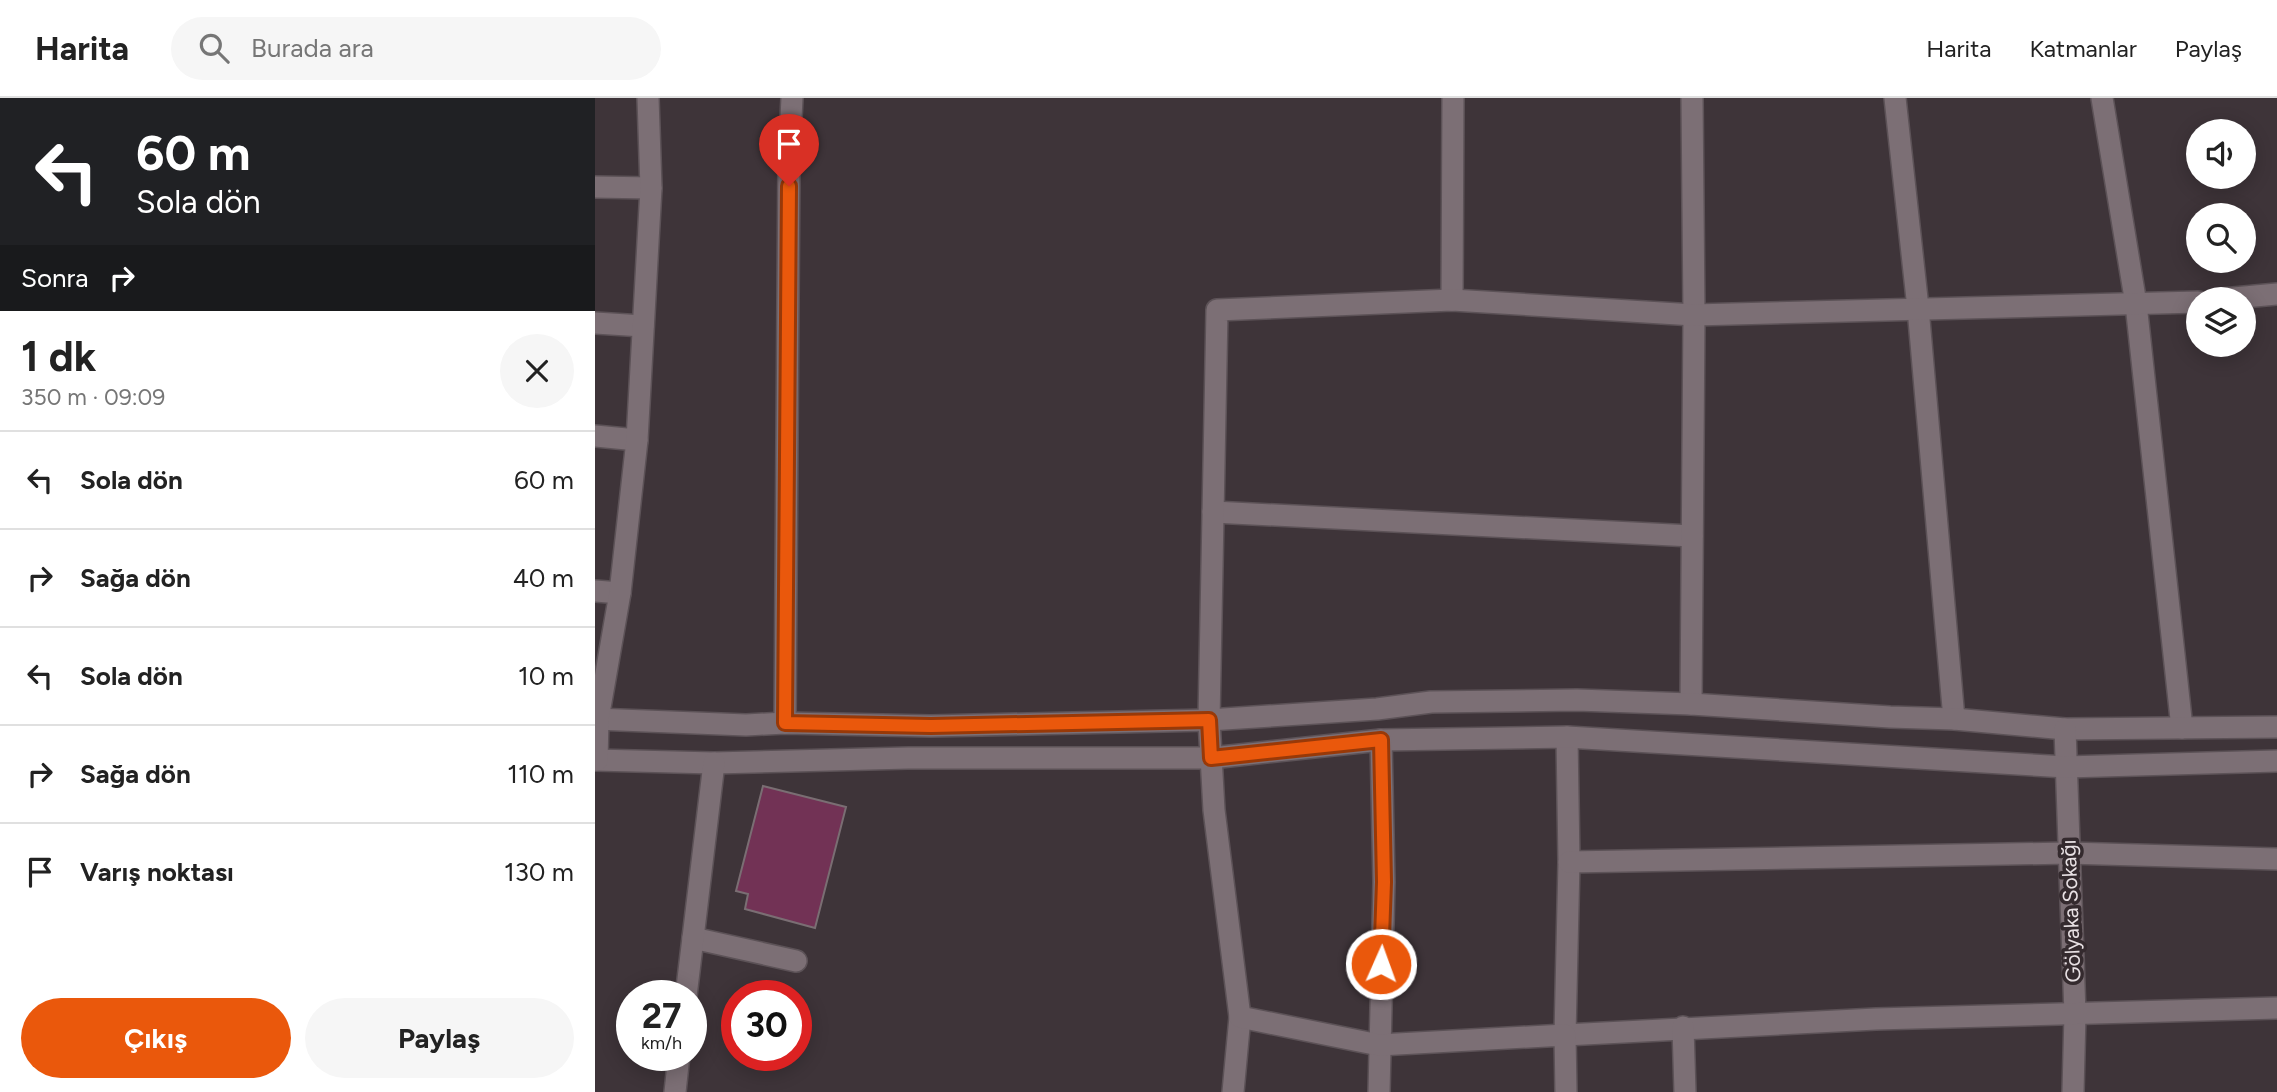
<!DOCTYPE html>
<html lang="tr">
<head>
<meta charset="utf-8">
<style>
	body { margin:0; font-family:Figtree,sans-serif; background:#f6f6f6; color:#222; height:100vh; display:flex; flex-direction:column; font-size:26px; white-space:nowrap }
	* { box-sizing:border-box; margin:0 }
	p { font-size:23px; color:#767676 }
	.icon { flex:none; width:38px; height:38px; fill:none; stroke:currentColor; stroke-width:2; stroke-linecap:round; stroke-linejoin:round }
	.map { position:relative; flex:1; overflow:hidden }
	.panel { display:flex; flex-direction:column; background:#fff; width:595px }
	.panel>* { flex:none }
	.top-card { background:#202124; color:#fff; overflow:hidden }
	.tools { position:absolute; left:1591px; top:21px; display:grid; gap:14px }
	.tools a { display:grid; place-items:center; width:70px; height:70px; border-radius:50%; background:#fff; box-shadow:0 4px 18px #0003; font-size:35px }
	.speed { position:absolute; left:21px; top:882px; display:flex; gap:14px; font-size:35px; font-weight:700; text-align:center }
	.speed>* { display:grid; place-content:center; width:91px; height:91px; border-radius:50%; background:#fff; box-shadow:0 4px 18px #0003; line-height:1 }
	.speed small { font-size:18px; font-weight:400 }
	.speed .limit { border:10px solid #d22; background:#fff; color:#111 }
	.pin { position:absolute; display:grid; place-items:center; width:60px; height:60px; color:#fff; margin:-72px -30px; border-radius:50% 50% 50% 0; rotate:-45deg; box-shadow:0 0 7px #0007 }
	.pin .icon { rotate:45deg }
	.me { position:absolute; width:77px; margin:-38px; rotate:2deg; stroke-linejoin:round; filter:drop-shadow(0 0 5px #0008) }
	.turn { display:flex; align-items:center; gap:24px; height:147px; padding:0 21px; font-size:32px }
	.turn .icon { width:91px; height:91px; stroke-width:2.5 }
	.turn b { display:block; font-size:49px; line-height:60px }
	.then { display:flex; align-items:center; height:66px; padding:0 21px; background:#0003; gap:14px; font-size:26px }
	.round { display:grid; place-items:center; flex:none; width:74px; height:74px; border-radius:37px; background:#f6f6f6 }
	.head { display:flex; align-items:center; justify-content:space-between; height:119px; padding:0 21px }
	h1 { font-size:42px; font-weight:700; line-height:52px }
	.primary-button { display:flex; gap:14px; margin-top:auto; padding:14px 21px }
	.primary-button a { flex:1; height:80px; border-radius:42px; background:#ea580c; color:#fff; font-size:28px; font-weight:700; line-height:80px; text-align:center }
	.primary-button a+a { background:#f6f6f6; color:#222 }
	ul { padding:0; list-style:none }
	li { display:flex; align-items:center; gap:21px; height:98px; padding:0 21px; border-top:2px solid #e0e0e0 }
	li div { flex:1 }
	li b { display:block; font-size:26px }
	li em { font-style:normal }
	header { display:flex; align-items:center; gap:42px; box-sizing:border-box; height:98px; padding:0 35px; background:#fff; border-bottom:2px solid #e0e0e0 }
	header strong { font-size:33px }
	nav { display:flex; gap:38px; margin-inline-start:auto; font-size:24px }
	.search { width:490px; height:63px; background:#f6f6f6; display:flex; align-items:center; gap:18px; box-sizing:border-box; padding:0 24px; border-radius:38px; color:#767676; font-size:26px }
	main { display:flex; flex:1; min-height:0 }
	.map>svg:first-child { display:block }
	.building { fill:#723255; stroke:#7a6e73; stroke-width:2 }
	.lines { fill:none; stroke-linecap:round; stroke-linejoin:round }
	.minor-casing { stroke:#5c5257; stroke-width:24 }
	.minor { stroke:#7c6f75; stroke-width:21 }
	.route-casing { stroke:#983908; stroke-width:18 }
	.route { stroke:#ea580c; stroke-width:12 }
	.labels { text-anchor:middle; stroke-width:7; stroke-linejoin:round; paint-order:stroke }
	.street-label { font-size:21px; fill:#e8e1e4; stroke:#342a2e }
</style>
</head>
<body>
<header>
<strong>Harita</strong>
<div class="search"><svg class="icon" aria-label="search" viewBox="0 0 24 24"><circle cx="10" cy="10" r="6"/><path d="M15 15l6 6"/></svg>Burada ara</div>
<nav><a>Harita</a><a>Katmanlar</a><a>Paylaş</a></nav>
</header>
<main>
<section class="panel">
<div class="top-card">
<div class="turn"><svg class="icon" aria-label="left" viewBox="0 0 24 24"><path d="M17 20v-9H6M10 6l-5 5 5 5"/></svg><div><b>60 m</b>Sola dön</div></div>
<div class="then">Sonra<svg class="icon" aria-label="right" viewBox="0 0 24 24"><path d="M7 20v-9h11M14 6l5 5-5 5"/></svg></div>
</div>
<div class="head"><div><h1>1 dk</h1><p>350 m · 09:09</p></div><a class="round"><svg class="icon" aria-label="close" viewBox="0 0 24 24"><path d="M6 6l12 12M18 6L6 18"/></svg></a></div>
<ul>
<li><svg class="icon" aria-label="left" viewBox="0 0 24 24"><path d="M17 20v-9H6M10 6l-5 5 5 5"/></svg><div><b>Sola dön</b></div><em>60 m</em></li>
<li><svg class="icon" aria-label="right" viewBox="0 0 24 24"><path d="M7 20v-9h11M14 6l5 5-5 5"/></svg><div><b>Sağa dön</b></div><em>40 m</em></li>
<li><svg class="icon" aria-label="left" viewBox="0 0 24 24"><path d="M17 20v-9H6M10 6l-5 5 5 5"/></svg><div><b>Sola dön</b></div><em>10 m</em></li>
<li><svg class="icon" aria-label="right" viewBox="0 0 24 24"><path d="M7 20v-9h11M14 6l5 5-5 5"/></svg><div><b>Sağa dön</b></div><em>110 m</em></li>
<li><svg class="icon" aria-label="arrive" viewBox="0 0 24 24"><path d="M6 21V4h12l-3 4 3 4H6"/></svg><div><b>Varış noktası</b></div><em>130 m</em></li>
</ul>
<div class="primary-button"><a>Çıkış</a><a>Paylaş</a></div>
</section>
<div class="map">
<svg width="1682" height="994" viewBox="0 0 1682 994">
	<rect width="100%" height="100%" fill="#3e3439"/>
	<path class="building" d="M168,688L251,709L220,830L150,811L153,796L141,793Z"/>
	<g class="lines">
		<g class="minor-casing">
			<g id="minor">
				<path d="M1300,0L1323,210L1359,621"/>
				<path d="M1507,0L1541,206L1587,630"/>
				<path d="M0,89L56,90"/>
				<path d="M1628,201L1682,196"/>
				<path d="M857,202L858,0"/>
				<path d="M0,225L48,228"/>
				<path d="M0,338L42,342"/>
				<path d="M618,414L1097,438"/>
				<path d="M0,493L25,495"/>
				<path d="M1096,606L1099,217L1097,0"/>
				<path d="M0,621L151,627L190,625L336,628L614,622L782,611L836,604L982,602L1096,606L1295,619L1359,621L1470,631L1682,629"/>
				<path d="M190,625L194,61L197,0"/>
				<path d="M1470,631L1480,916L1478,994"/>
				<path d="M972,639L974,764L970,937L1281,921L1682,910"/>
				<path d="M0,662L119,665L313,660H616L786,642L972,639L1471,669L1682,663"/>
				<path d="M2,662L3,621L25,495L42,342L56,90L53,0"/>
				<path d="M974,764L1473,755L1682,761"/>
				<path d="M98,840L201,863"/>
				<path d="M91,898L119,665"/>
				<path d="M1088,929L1090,994"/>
				<path d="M80,994L84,957"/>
				<path d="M638,994L645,919"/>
				<path d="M784,994L789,784L786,642"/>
				<path d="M971,994L970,937L784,947L645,919L619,712L614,622L622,212L857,202L1099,217L1603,204"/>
			</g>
		</g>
		<use href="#minor" class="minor"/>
	</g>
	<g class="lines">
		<g class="route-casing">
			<path id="route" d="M194,88L190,625L336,628L614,622L616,660L786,642L789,784L786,866"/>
		</g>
		<use href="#route" class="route"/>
	</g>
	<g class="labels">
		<g class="street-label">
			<text transform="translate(1476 813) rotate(-92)" y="7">Gölyaka Sokağı</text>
		</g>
	</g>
</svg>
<div class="tools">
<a><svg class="icon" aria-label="sound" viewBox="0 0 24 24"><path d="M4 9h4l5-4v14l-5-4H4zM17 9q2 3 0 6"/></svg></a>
<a><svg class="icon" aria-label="search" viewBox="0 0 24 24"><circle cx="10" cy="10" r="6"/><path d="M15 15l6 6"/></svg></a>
<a><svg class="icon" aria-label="layers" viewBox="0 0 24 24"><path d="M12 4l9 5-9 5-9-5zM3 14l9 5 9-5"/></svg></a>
</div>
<div class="speed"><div>27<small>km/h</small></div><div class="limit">30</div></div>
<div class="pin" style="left:194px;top:88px;background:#d93025"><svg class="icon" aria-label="arrive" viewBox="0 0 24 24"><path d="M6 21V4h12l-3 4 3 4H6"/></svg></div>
<svg class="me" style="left:786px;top:866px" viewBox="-20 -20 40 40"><circle r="17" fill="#ea580c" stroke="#fff" stroke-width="3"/><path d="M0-11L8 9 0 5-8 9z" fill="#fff"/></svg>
</div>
</main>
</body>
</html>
